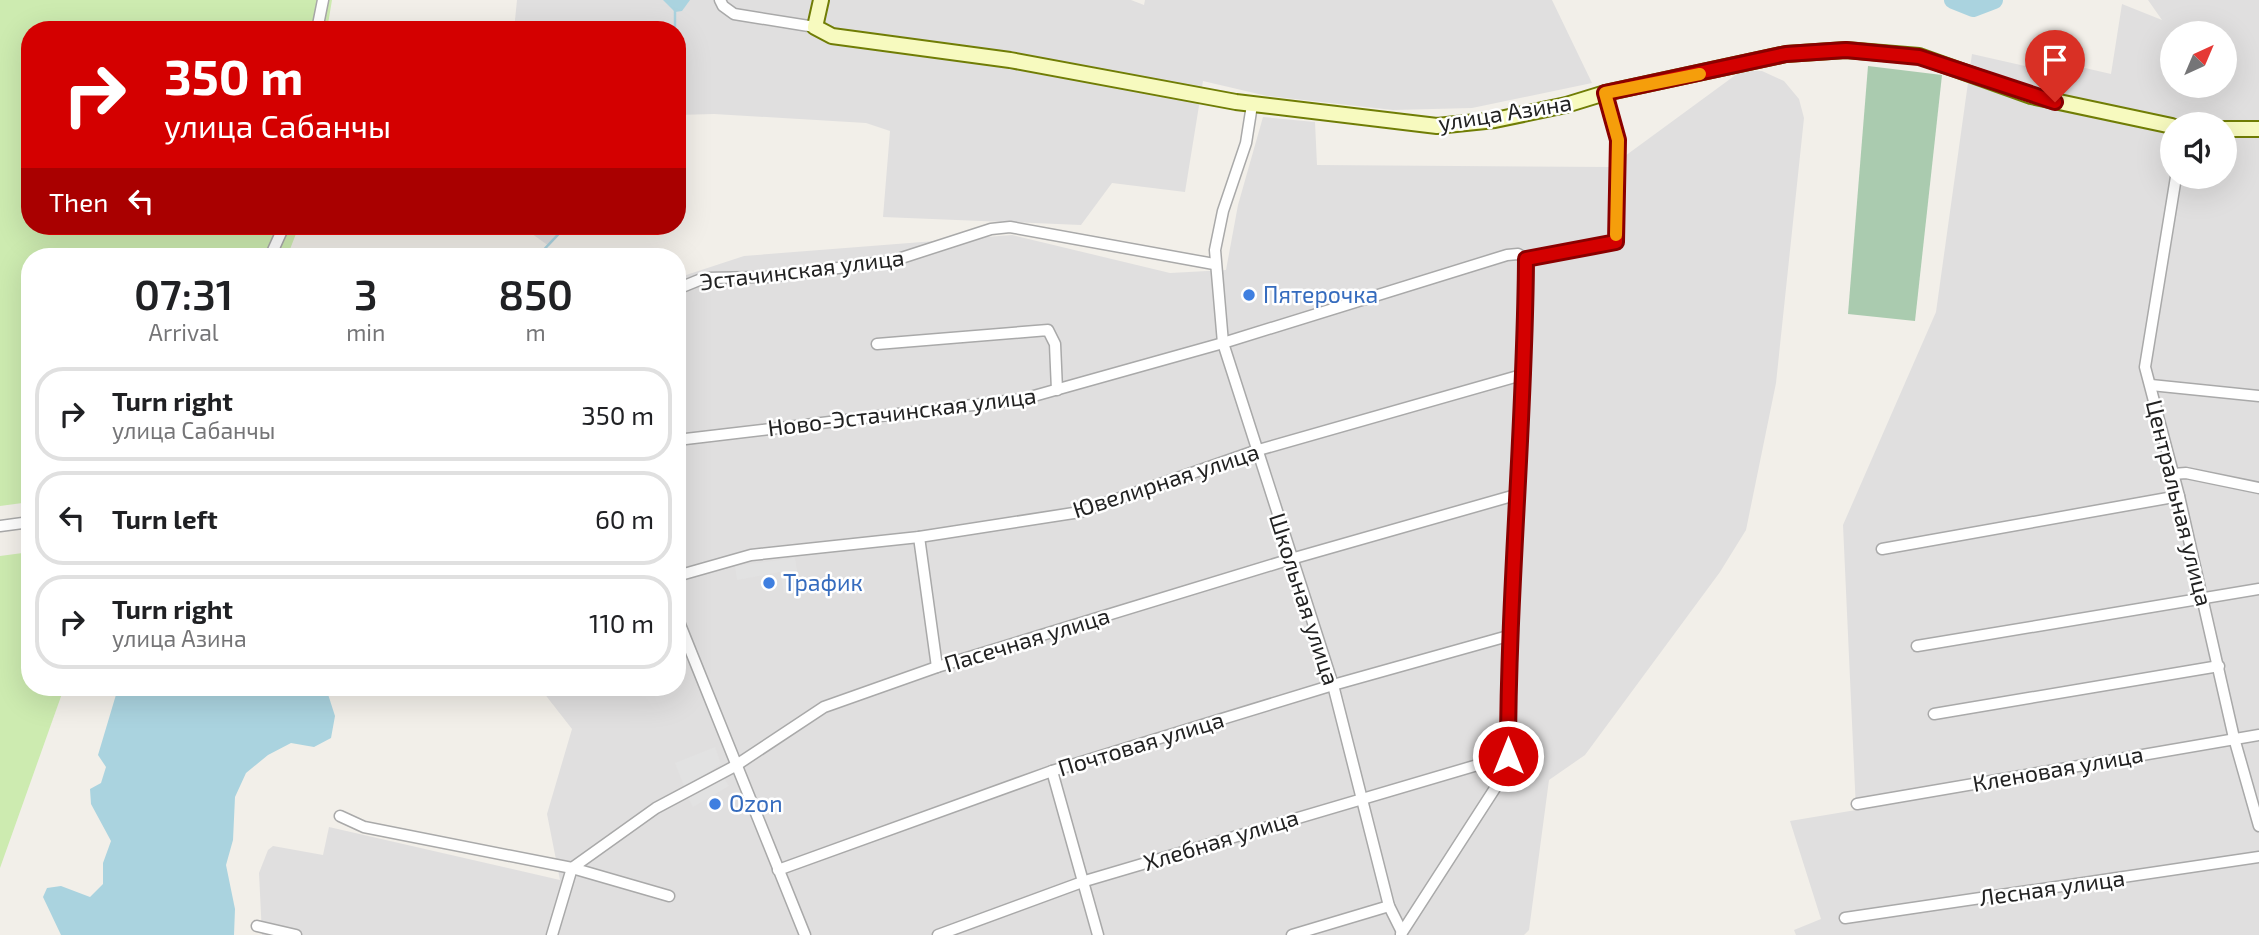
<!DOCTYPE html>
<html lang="en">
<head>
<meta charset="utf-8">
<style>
	body { margin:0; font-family:"Exo 2",sans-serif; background:#f2f2f2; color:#202124; height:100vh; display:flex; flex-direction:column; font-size:26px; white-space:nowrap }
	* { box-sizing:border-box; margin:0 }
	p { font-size:23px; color:#757577 }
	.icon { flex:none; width:38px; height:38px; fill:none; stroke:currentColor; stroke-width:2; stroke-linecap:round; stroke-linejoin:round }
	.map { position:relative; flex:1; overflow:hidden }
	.sheet { position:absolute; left:21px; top:248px; width:665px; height:448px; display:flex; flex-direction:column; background:#fff; border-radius:28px; box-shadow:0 7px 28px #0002 }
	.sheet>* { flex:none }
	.banner { position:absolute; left:21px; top:21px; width:665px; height:214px; border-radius:28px; box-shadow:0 7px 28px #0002; background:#d40000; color:#fff; overflow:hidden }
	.needle { width:46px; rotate:44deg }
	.buttons { position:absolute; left:2160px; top:21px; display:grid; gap:14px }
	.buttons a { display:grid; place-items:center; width:77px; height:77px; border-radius:50%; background:#fff; box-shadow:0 7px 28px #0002; font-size:35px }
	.pin { position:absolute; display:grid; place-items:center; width:60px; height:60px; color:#fff; margin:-72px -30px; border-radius:50% 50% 50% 0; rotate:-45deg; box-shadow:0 0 7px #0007 }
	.pin .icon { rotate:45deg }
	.me { position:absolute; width:77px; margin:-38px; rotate:0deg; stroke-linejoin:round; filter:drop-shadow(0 0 5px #0008) }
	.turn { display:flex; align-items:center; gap:24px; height:147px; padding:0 28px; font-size:32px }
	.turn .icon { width:91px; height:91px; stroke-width:2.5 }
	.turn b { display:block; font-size:49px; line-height:60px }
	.then { display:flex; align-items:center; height:66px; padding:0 28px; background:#0003; gap:14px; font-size:26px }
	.eta { display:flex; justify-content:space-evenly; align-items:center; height:119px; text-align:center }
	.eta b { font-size:42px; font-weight:600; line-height:49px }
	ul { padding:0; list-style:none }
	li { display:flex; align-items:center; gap:21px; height:94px; margin:0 14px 10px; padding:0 14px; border:4px solid #e0e0e0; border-radius:28px }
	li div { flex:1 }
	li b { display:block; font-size:26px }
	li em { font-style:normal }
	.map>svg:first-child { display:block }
	.residential { fill:#e0dfdf; fill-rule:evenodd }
	.grass { fill:#cdebb0 }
	.cemetery { fill:#aacbaf }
	.parking { fill:#e2e2e2 }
	.water { fill:#aad3df }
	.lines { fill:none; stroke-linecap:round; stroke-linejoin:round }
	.stream { stroke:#aad3df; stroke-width:2.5 }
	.river { stroke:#aad3df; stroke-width:18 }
	.street-casing { stroke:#a9a9a9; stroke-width:13 }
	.secondary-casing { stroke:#707d05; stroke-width:18 }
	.street { stroke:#fff; stroke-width:10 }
	.secondary { stroke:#f7fabf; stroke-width:14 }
	.route-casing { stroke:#8a0000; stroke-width:18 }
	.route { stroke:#d40000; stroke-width:12 }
	.slow { stroke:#f59e0b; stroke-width:12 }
	.shop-dot { fill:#3f7fe0; stroke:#fff; stroke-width:2.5 }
	.labels { text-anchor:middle; stroke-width:5; stroke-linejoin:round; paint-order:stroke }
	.street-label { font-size:23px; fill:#222; stroke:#fff }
	.shop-label { font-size:23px; fill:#366cbe; stroke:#fff; text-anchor:start }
</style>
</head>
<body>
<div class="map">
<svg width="2259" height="935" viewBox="0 0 2259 935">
	<rect width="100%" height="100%" fill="#f2efe9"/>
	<g class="residential">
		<path d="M517,0H1131L1144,5L1145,0H1552L1592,83L1472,108L1393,110L1267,96L1203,81L1185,192L1112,183L1081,225L883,217L890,131L866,123L714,114L677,115V30H514Z"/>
		<path d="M2148,0H2259V935H1796L1794,930L1821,919L1790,821L1856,810L1843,525L1936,312L1972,54L2025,66L2029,55L2111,74L2122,4L2162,20ZM2172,33H2224V86H2172ZM2172,124H2224V177H2172Z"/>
		<path d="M1741,71H1762L1784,81L1799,99L1804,118L1776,383L1746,530L1720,572L1585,755L1549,780L1529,930L1524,935H262L259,873L268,850L273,846L323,855L329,827L560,880L547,814L572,729L540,688H677V278L744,256L1012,235L1170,273L1226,270L1238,205L1263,117L1315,122L1317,165L1610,167Z"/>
		<path d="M521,226H568L549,246Z"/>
	</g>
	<g class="grass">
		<path d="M0,0H332L327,30H30V226H299L287,257H30V502L0,506Z"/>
		<path d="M30,552V688H64L0,868V556Z"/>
	</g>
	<path class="cemetery" d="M1868,66L1942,75L1915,321L1848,314Z"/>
	<g class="parking">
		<path d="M795,558L800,589L784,593L780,572L737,580L735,566Z"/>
		<path d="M715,747L721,764L685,788L675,763Z"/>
		<path d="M724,778L729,786L693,807L688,798Z"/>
	</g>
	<g class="water">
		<path d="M663,0H690L682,11L675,12Z"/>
		<path d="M118,688H326L335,716L331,738L314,747L291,743L268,755L246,773L235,797L233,840L226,865L235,909L234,935H61L43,897L47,888L61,886L90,897L103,884V863L111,841L91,804L90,789L101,783L106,767L98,755Z"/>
	</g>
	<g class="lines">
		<g class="stream">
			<path d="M675,30V9"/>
			<path d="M537,257L566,226"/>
		</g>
		<path class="river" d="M1953,0L1973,8L1994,0"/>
		<g class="street-casing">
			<g id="street">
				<path d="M720,0L723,6L734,14L815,27"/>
				<path d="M317,30L323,0"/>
				<path d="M1252,105L1246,143L1223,211L1215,250L1223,343L1333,685L1389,906L1402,932"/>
				<path d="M2176,177L2145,367L2179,496L2234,738L2259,826"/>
				<path d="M270,257L284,226"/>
				<path d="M1526,259L1616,242L1618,140L1605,93"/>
				<path d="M677,289L704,278L769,277L892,261L991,229L1010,227L1214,264"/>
				<path d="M877,344L1048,330L1055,344L1057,390"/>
				<path d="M2151,385L2259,396"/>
				<path d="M677,440L1023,399L1223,343L1507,255L1518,254L1526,259"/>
				<path d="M2173,474L2186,473L2259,488"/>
				<path d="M0,526L30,522"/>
				<path d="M919,537L937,667"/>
				<path d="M1882,549L2179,496"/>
				<path d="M677,576L751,555L919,537L1080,512L1255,451L1525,374"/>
				<path d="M677,617L805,935"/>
				<path d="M1917,646L2259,589"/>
				<path d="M1934,714L2219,666"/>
				<path d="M1052,771L1098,935"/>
				<path d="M1857,804L2259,735"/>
				<path d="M340,816L364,827L572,868L669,896"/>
				<path d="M778,870L1052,771L1333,685L1508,636"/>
				<path d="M1845,918L2259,857"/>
				<path d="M257,926L296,935"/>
				<path d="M1401,934L1499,782L1508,756V636L1519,494L1526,259"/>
				<path d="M552,935L572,868L656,808L735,766L824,707L937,667L1291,559L1519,494"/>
				<path d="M938,935L1085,881L1508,756"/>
				<path d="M1292,935L1389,906"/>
			</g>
		</g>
		<g class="secondary-casing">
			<g id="secondary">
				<path d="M821,0L815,27L832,36L1010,60L1236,102L1437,126L1495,120L1566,105L1605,93L1786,54L1846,50L1919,56L2031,96L2172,126"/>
				<path d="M2224,129H2259"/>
			</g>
		</g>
		<use href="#street" class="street"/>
		<use href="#secondary" class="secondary"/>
	</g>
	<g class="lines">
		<g class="route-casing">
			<path id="route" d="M1508,756C1508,590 1525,425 1526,259L1616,242L1618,140L1605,93L1786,54L1846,50L1919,57L2055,102"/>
		</g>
		<use href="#route" class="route"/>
		<path class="slow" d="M1616,235L1618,140L1605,93L1700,74"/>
	</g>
	<g class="shop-dot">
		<circle cx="1249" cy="295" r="7"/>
		<circle cx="769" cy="583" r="7"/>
		<circle cx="715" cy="804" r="7"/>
	</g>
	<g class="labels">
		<g class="street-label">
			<text transform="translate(1505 113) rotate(-9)" y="8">улица Азина</text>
			<text transform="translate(802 270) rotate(-7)" y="8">Эстачинская улица</text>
			<text transform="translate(902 412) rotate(-7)" y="8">Ново-Эстачинская улица</text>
			<text transform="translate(1166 481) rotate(-18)" y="8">Ювелирная улица</text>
			<text transform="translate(2179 503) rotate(76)" y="8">Центральная улица</text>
			<text transform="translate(1304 599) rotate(72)" y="8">Школьная улица</text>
			<text transform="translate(1027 640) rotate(-17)" y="8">Пасечная улица</text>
			<text transform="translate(1141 744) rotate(-17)" y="8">Почтовая улица</text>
			<text transform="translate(2058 769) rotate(-10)" y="8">Кленовая улица</text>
			<text transform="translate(1221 840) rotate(-17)" y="8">Хлебная улица</text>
			<text transform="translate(2052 888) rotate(-8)" y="8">Лесная улица</text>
		</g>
		<g class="shop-label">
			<text x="1263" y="303">Пятерочка</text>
			<text x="783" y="591">Трафик</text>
			<text x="729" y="812">Ozon</text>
		</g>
	</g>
</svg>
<div class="buttons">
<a><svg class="needle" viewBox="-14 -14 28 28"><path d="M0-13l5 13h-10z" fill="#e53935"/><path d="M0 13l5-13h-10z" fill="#757577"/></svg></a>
<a><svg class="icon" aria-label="sound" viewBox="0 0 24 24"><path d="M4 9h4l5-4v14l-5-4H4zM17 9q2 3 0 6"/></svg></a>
</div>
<div class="pin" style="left:2055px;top:102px;background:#d93025"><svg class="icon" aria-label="arrive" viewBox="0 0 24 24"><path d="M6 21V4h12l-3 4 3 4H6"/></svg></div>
<svg class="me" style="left:1508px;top:756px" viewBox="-20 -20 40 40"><circle r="17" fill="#d40000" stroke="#fff" stroke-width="3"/><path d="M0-11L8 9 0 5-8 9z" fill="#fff"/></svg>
<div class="banner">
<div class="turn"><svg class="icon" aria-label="right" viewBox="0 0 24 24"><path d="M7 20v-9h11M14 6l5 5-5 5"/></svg><div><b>350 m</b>улица Сабанчы</div></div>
<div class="then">Then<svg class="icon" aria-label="left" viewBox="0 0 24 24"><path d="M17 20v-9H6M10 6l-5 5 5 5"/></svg></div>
</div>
<section class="sheet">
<div class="eta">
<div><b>07:31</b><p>Arrival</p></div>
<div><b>3</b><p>min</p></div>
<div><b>850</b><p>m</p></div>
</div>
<ul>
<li><svg class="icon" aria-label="right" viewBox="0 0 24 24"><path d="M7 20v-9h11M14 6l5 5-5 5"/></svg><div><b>Turn right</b><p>улица Сабанчы</p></div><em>350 m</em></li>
<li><svg class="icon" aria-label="left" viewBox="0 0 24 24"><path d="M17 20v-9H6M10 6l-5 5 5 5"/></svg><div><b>Turn left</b></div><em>60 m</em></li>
<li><svg class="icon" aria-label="right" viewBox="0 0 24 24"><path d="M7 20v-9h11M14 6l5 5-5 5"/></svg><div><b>Turn right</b><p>улица Азина</p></div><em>110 m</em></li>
</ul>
</section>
</div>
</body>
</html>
